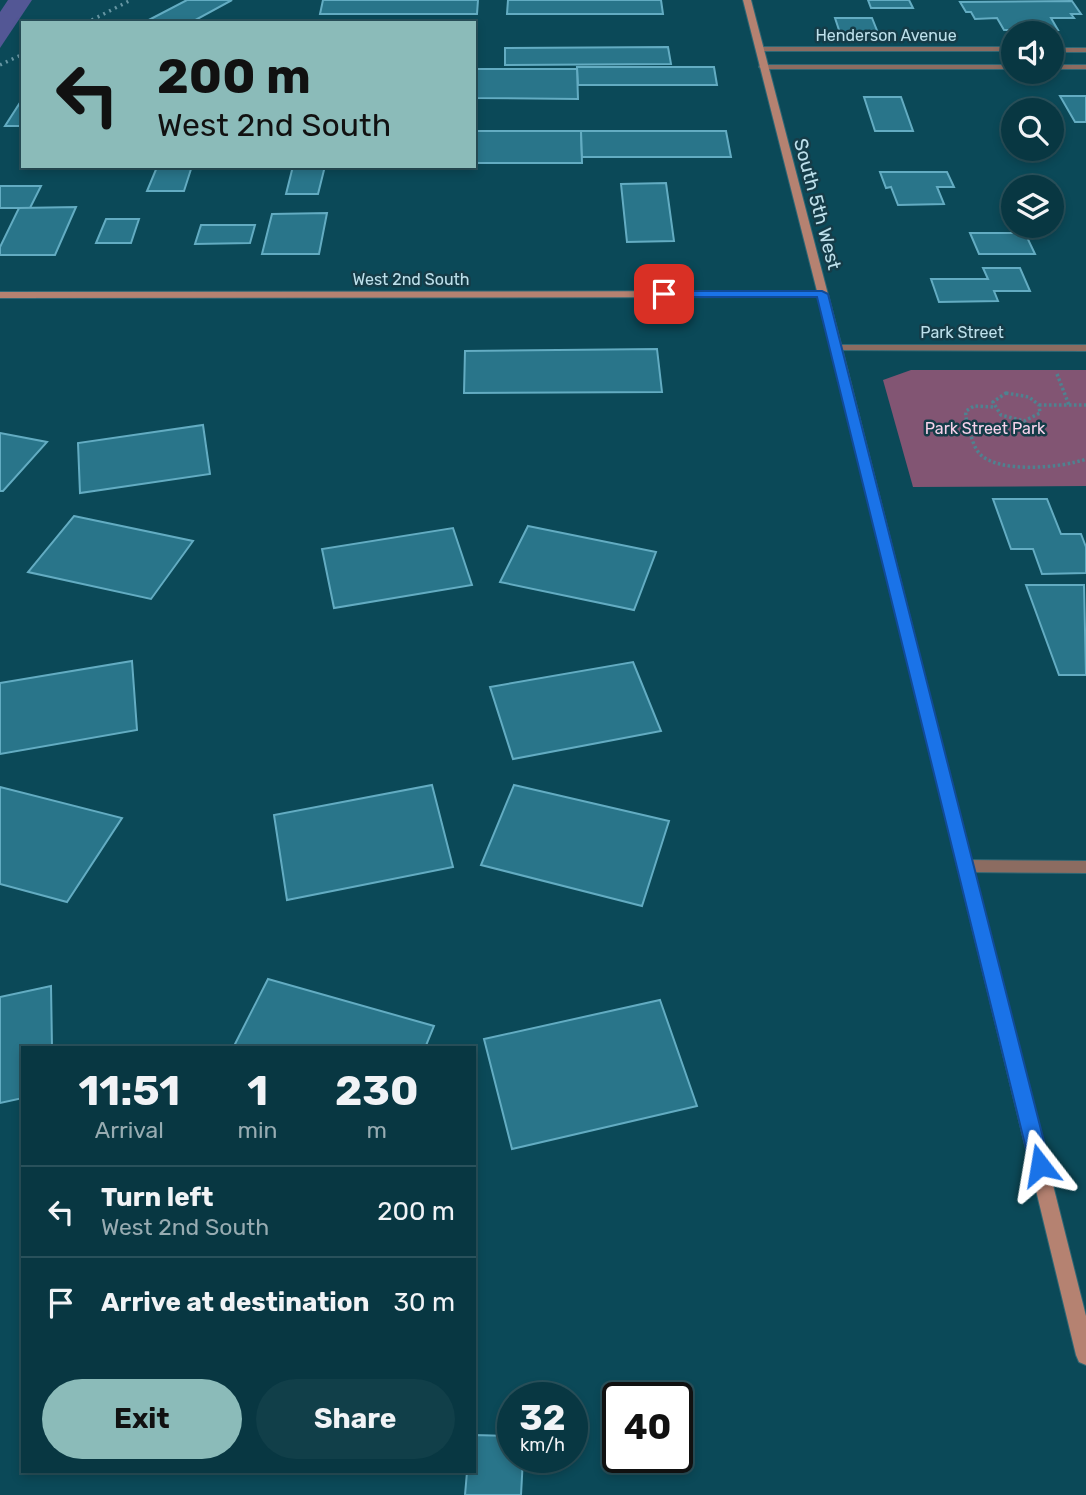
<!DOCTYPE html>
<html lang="en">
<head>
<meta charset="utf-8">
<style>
	body { margin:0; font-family:Rubik,sans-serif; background:#113f49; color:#f1f3f6; height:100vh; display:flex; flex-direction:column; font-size:26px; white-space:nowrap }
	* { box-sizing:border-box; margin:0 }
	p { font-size:23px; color:#98acb2 }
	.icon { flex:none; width:38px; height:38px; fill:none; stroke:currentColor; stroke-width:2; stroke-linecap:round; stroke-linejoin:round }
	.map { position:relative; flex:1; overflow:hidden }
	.details { position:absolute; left:21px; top:1046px; width:455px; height:427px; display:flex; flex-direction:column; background:#083742; border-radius:0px; box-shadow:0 4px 10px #0003,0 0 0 2px #29515b }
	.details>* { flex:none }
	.banner { position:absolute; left:21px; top:21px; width:455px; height:147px; border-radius:0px; box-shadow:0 4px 10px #0003,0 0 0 2px #29515b; background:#8bbbb9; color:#111; overflow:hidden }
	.buttons { position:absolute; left:1001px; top:21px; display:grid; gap:14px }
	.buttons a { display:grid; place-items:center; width:63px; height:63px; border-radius:50%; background:#083742; box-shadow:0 4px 10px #0003,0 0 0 2px #29515b; font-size:35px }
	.speed { position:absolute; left:497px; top:1382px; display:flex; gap:14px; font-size:35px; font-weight:700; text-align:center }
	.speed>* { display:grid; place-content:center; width:91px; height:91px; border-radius:50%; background:#083742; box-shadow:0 4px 10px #0003,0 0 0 2px #29515b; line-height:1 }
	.speed small { font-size:18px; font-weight:400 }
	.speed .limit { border:4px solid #111; border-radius:10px; background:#fff; color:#111 }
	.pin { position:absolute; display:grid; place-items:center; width:60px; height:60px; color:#fff; margin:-30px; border-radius:14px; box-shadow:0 4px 10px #0006 }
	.me { position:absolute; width:77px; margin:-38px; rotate:346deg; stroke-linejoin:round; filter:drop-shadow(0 0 5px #0008) }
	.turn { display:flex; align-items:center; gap:24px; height:147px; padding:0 21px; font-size:32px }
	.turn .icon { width:91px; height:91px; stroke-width:2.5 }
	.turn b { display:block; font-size:49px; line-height:60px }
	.eta { display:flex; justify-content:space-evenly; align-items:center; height:119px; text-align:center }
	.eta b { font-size:42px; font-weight:700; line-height:49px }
	.button { display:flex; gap:14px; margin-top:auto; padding:14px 21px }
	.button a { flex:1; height:80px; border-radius:42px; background:#8bbbb9; color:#111; font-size:28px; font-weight:700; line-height:80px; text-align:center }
	.button a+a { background:#113f49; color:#f1f3f6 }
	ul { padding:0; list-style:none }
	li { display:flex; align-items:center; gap:21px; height:91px; padding:0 21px; border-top:2px solid #29515b }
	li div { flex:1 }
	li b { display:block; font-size:26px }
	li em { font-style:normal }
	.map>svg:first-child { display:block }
	.green { fill:#825573 }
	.water { fill:#535795 }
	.building { fill:#29758a; stroke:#63acc2; stroke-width:2 }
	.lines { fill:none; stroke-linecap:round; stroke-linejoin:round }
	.street-casing { stroke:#2f6775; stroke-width:2 }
	.secondary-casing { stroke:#2f6775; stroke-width:2 }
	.path { stroke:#4f8290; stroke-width:3.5; stroke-dasharray:2.5 2.5; stroke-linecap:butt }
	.street { fill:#8c6c61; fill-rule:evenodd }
	.secondary { fill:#b58271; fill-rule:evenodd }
	.rail { stroke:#6696a3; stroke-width:3.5; stroke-dasharray:2 4.5; stroke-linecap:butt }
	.route { fill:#1a73e8; stroke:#114b97; stroke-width:2 }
	.labels { text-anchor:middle; stroke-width:5; stroke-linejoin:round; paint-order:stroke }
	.far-street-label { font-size:16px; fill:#bde0eb; stroke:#153c48 }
	.far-park-label { font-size:16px; fill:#f7d2ea; stroke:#153c48 }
	.street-label { font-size:19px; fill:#bde0eb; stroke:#153c48 }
</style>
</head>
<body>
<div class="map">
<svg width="1086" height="1495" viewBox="0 0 1086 1495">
	<rect width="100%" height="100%" fill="#0b4958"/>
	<path class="green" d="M911,370H1086V486L913,487L883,380Z"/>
	<path class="water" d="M8,0H32L0,48V12Z"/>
	<g class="building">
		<path d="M187,0H232L190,23H143Z"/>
		<path d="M323,0H478L477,14H320Z"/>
		<path d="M508,0H661L663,14H507Z"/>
		<path d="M868,0H909L913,8H871Z"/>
		<path d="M1072,1L1081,14H1071L1074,18H1051L1058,30H1004L997,18L975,19L971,12H966L960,2Z"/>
		<path d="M835,18H872L878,33H840Z"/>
		<path d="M668,47L671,64L505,65V48Z"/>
		<path d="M577,67H714L717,85H578Z"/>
		<path d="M474,69H577L578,99L474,98Z"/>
		<path d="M1060,96H1086V122H1075Z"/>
		<path d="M864,97H901L913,131H875Z"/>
		<path d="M23,98V126H5Z"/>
		<path d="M474,131H581L582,163H474Z"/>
		<path d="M581,131H726L731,157H582Z"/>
		<path d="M192,166L184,191H147L157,167Z"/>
		<path d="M293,166H325L318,194H286Z"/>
		<path d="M880,172H947L954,187H937L944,204L898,205L891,187L886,188Z"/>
		<path d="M666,183L674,241L627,242L621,184Z"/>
		<path d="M0,186H41L30,208H0Z"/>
		<path d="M76,207L55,255H0V247L19,208Z"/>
		<path d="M327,213L319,254H262L272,214Z"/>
		<path d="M106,219H139L131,243H96Z"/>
		<path d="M201,225H255L250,243L195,244Z"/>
		<path d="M970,233H1025L1035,254H979Z"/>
		<path d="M983,268H1020L1030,291H994L998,301L939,302L931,279H988Z"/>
		<path d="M657,349L662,392L464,393L465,351Z"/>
		<path d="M203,425L210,474L80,493L78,443Z"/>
		<path d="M0,433L47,442L3,491H0Z"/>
		<path d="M993,499H1047L1061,534H1081L1086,547V573L1042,574L1033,549H1011Z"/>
		<path d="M74,516L193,541L151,599L28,572Z"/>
		<path d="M528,526L656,552L634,610L500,582Z"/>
		<path d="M453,528L472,585L334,608L322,549Z"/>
		<path d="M1026,585H1084L1086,675H1059Z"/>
		<path d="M132,661L137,730L0,754V683Z"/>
		<path d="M633,662L661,731L513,759L490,687Z"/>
		<path d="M432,785L453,867L287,900L274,815Z"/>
		<path d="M514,785L669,821L642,906L481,865Z"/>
		<path d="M0,787L122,818L67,902L0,884Z"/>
		<path d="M268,979L434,1026L425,1048H233Z"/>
		<path d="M51,986L52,1048H23V1098L0,1103V997Z"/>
		<path d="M660,1000L697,1106L512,1149L484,1039Z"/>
		<path d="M474,1435L513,1436V1458H523L521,1495H465L467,1472H474Z"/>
	</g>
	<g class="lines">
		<g class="street-casing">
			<g id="street">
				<rect x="756" y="47" width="257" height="4"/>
				<rect x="1052" y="48" width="34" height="4"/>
				<path d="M760,65H1013V69H763L759,67Z"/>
				<rect x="1052" y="65" width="34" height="4"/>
				<path d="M837,345H1086V351L833,350V346Z"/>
				<path d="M967,860L1086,861V873L967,872L962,870L959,866L962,862Z"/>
			</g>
		</g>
		<g class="secondary-casing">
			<path id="secondary" d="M743,0H751L842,348L1086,1316V1365L1079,1362L1076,1355L819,297L0,298V292L817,291Z"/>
		</g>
		<g class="path">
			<path d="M1057,374L1069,405"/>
			<path d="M1006,393L1029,397L1039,405L1040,413L1024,421L1001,415L993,402Z"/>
			<path d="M1039,405H1086"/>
			<path d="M993,407L974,406L966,411C965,419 968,425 970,432C972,439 974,447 979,453C997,474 1062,468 1086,459"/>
		</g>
		<use href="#street" class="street"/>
		<use href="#secondary" class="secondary"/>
		<g class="rail">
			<path d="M86,23L131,0"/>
			<path d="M0,65L23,54"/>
		</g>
	</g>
	<path class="route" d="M664,291H822L828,294L1050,1165L1047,1172L1040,1174L1033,1172L1030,1165L817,297H660L658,294Z"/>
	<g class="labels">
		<g class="far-street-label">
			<text x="886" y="41">Henderson Avenue</text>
			<text x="411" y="285">West 2nd South</text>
			<text x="962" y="338">Park Street</text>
		</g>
		<g class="far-park-label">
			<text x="985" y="434">Park Street Park</text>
		</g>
		<g class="street-label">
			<text transform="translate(818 204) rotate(75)" y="7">South 5th West</text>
		</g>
	</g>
</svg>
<div class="buttons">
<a><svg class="icon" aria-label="sound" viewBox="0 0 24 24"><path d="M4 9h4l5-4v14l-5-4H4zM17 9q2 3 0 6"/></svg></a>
<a><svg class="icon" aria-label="search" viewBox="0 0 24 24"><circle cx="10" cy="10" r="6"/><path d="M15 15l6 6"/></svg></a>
<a><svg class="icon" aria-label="layers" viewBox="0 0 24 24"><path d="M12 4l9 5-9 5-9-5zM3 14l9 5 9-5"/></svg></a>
</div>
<div class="speed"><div>32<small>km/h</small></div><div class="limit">40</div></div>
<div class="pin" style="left:664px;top:294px;background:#d93025"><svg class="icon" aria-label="arrive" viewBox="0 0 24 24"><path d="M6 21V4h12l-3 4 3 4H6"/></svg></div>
<svg class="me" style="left:1040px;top:1165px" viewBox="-20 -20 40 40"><path d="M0-17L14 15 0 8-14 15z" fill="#1a73e8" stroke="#fff" stroke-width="4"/></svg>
<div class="banner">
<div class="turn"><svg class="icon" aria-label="left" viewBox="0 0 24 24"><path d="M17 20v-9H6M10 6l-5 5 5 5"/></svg><div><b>200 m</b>West 2nd South</div></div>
</div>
<section class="details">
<div class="eta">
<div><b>11:51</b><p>Arrival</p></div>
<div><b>1</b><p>min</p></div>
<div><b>230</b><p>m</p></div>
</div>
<ul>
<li><svg class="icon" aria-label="left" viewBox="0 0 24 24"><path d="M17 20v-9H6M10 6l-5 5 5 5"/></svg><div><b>Turn left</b><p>West 2nd South</p></div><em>200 m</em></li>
<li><svg class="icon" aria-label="arrive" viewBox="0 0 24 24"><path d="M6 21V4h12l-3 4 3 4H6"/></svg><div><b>Arrive at destination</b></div><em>30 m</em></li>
</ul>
<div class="button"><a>Exit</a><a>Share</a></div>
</section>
</div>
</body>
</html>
